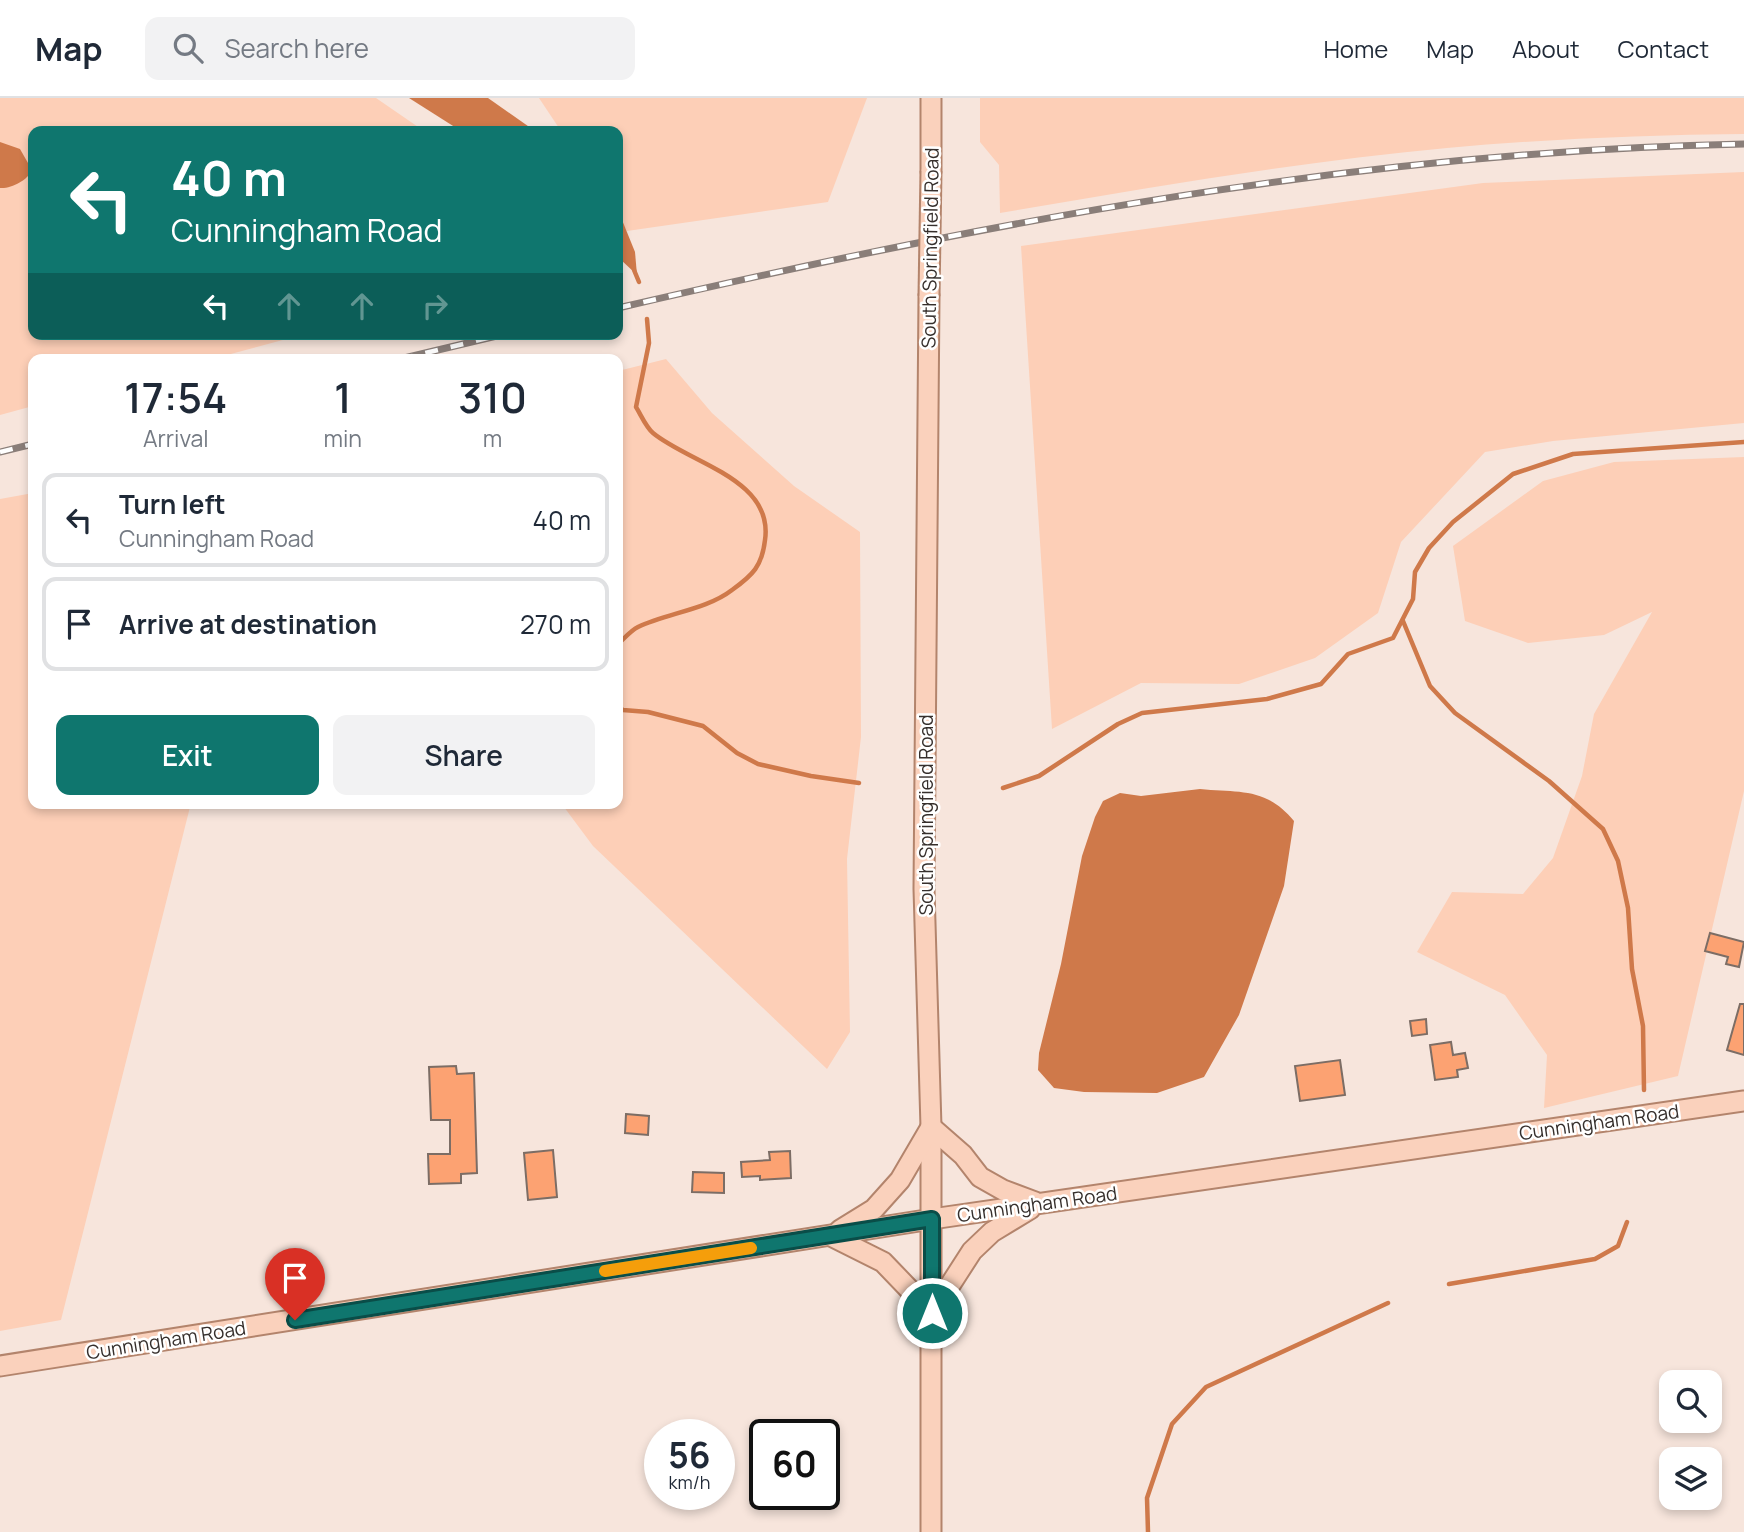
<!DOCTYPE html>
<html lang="en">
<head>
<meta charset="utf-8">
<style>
	body { margin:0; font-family:Manrope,sans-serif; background:#f2f2f3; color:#1f2937; height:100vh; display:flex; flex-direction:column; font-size:26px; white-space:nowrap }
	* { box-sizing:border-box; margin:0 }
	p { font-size:23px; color:#747a83 }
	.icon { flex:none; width:38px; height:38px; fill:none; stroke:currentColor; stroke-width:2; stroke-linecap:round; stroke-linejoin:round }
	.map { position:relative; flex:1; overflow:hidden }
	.drawer { position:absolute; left:28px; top:256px; width:595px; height:455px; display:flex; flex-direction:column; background:#fff; border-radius:14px; box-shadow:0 4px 10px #0003 }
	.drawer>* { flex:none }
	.hud { position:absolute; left:28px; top:28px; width:595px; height:214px; border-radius:14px; box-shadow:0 4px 10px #0003; background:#0f766e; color:#fff; overflow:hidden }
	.controls { position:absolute; left:1659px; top:1272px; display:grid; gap:14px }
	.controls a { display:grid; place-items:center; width:63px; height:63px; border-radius:14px; background:#fff; box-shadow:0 4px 10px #0003; font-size:35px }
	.speed { position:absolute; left:644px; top:1321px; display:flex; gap:14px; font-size:35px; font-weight:700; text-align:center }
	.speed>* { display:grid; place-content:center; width:91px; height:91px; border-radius:50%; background:#fff; box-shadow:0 4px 10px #0003; line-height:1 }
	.speed small { font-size:18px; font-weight:400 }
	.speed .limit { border:4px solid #111; border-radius:10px; background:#fff; color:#111 }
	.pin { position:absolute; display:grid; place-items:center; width:60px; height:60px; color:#fff; margin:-72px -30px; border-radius:50% 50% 50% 0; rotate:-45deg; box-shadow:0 0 7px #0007 }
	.pin .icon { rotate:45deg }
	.me { position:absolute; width:77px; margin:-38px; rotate:0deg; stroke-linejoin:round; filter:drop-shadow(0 0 5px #0008) }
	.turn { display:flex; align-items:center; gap:24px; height:147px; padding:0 28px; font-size:32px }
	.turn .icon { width:91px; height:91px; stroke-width:2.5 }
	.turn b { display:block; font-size:49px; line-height:60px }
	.lanes { display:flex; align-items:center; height:66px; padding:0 28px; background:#0003; justify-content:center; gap:35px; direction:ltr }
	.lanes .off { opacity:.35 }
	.eta { display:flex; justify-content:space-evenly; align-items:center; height:119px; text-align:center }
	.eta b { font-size:42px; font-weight:600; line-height:49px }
	.button { display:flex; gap:14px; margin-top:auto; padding:14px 28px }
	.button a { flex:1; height:80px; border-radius:14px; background:#0f766e; color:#fff; font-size:28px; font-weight:600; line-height:80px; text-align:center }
	.button a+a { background:#f2f2f3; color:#1f2937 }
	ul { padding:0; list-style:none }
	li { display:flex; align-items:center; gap:21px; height:94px; margin:0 14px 10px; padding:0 14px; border:4px solid #e0e1e3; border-radius:14px }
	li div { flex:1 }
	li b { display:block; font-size:26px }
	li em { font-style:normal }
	header { display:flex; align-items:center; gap:42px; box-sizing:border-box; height:98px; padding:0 35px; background:#fff; border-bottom:2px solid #e0e1e3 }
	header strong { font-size:33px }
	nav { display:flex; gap:38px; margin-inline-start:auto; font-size:24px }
	.search { width:490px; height:63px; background:#f2f2f3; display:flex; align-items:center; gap:18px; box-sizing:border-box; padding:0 24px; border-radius:14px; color:#747a83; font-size:26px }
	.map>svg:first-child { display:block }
	.green { fill:#fdcfb7 }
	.water { fill:#cf794a }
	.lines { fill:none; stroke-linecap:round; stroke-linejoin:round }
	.stream { stroke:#cf794a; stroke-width:4.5 }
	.building { fill:#fca272; stroke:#7c6d65; stroke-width:2 }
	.major-casing { stroke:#b3846c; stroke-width:23 }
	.major { stroke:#fad1bc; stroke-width:19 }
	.rail-casing { stroke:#8a7e79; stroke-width:7 }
	.rail { stroke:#fff; stroke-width:4.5; stroke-dasharray:13; stroke-linecap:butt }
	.major-bridge-casing { stroke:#b3846c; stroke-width:23; stroke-linecap:butt }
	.major-bridge { stroke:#fad1bc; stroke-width:19 }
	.route-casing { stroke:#0a4d48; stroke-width:18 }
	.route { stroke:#0f766e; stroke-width:12 }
	.slow { stroke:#f59e0b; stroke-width:12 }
	.labels { text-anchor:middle; stroke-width:5; stroke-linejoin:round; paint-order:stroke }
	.street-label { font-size:19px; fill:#362f2c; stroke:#fff }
</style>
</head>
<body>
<header>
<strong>Map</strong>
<div class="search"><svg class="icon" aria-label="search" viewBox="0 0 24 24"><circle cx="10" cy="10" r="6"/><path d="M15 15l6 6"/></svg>Search here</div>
<nav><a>Home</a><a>Map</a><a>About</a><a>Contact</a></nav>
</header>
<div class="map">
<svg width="1744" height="1434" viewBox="0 0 1744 1434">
	<rect width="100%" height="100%" fill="#f7e5dc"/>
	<g class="green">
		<path d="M0,0H376L424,33H33V236H305L212,261H33V308L0,317Z"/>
		<path d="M539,0H867L828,104L627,133L618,119V33H561Z"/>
		<path d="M980,0H1744V36C1645,37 1545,41 1447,50C1297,64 1148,90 1000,115L999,67L980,44Z"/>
		<path d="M1744,74V325L1553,343L1485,354L1401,444L1378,515L1315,560L1239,586L1141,585L1052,631L1021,148L1483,85Z"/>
		<path d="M666,261L712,315L794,388L860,434L861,639L847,761L850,934L827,971L593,748L561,705H618V273Z"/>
		<path d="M1744,359V693L1678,978L1544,1010L1547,957L1505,897L1417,854L1452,794L1523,796L1553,760L1582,678L1594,616L1652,514L1604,537L1528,545L1465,523L1453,448L1543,383L1614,364Z"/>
		<path d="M33,395V705H191L61,1222L0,1233V401Z"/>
	</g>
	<g class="water">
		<path d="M409,0H488L535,33H461Z"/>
		<path d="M0,44L20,51L32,72C28,82 11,91 0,90Z"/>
		<path d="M618,112L635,154L637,177L618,159Z"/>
		<path d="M1200,691C1240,695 1266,689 1294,723L1284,788L1239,917L1204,979L1157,995L1084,994L1054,990L1038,972L1039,955L1061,866L1082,758L1095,719L1103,703L1120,695L1141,698Z"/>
	</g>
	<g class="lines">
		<g class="stream">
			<path d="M634,172L639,184"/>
			<path d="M1403,523L1430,588L1455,615L1549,683L1603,731L1618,763L1628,810L1632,871L1643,928L1644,992"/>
			<path d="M618,546C624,541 630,533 638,529C667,515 706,512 732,492C753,477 762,468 765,442C774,381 689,365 653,335C646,329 641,317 636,309L649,245L647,221"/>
			<path d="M618,609L623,612L648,614L703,628L737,655L758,666L811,678L859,685"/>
			<path d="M1003,690L1039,678L1118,626L1142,615L1267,601L1321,586L1348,556L1393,540L1413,501L1415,474L1429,450L1453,424L1513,376L1573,356L1744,344"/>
			<path d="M1449,1186L1595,1161L1618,1148L1627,1124"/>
			<path d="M1148,1434L1147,1400L1172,1326L1206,1289L1388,1205"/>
		</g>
	</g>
	<g class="building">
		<path d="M1710,835L1744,844L1739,869L1726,866L1728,859L1705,853Z"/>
		<path d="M1740,906H1744V957L1727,952Z"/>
		<path d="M1426,921L1427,936L1412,938L1410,923Z"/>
		<path d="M1451,944L1453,957L1465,955L1468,970L1457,972L1458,979L1435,982L1430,947Z"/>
		<path d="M1340,962L1345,997L1300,1003L1295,968Z"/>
		<path d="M456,968L457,976L474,975L477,1075L461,1076V1085L429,1086L428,1056H450V1022H431L429,969Z"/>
		<path d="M626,1016L649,1018L648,1037L625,1035Z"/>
		<path d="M553,1052L557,1099L528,1102L524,1055Z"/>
		<path d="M790,1053L791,1080L760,1082V1078L742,1079L741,1064L770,1062L769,1054Z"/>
		<path d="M693,1074L724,1075V1095L692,1094Z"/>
	</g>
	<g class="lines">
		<g class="major-casing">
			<g id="major">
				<path d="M931,73V0"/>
				<path d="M929,198L924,791L931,1029V1434"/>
				<path d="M840,1132L874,1111L900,1082L931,1029L963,1057L980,1079L1003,1092L1035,1104"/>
				<path d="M831,1138L883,1164L932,1215"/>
				<path d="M932,1215L972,1153L992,1134L1030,1111"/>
				<path d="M0,1268L932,1121L1744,1003"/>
			</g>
		</g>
		<use href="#major" class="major"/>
		<g class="rail-casing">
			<g id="rail">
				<path d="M618,210C987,124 1364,53 1744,46"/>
				<path d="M400,261L505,236"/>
				<path d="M0,354L33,346"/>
			</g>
		</g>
		<use href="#rail" class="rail"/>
		<g class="major-bridge-casing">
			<path id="major-bridge" d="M929,198L931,73"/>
		</g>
		<use href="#major-bridge" class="major-bridge"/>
	</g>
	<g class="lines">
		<g class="route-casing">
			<path id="route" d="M295,1222L932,1121V1215"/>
		</g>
		<use href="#route" class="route"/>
		<path class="slow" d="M605,1173L751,1150"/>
	</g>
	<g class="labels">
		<g class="street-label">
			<text transform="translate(930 150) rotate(-89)" y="7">South Springfield Road</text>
			<text transform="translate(926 717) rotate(-90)" y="7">South Springfield Road</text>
			<text transform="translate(1599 1024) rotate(-8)" y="7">Cunningham Road</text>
			<text transform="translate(1037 1106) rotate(-8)" y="7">Cunningham Road</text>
			<text transform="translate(166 1242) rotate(-9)" y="7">Cunningham Road</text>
		</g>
	</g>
</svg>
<div class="controls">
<a><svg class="icon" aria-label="search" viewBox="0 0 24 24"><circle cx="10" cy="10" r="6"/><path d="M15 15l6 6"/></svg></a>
<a><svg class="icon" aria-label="layers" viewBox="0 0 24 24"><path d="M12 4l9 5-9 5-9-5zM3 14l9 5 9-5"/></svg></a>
</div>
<div class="speed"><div>56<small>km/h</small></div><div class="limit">60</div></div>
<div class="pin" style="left:295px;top:1222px;background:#d93025"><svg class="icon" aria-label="arrive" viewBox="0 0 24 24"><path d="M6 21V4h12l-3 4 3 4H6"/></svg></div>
<svg class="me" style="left:932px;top:1215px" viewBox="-20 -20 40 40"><circle r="17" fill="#0f766e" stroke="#fff" stroke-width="3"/><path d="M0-11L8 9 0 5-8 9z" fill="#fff"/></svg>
<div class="hud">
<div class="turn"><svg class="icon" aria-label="left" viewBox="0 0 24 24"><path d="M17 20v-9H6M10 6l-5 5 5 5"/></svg><div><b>40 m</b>Cunningham Road</div></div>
<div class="lanes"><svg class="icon" aria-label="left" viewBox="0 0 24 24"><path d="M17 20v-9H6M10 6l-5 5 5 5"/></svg><svg class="icon off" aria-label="ahead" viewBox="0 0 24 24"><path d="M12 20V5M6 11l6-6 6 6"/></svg><svg class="icon off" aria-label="ahead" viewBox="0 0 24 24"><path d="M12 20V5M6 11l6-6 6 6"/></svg><svg class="icon off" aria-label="right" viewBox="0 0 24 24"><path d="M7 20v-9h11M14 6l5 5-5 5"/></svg></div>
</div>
<section class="drawer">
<div class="eta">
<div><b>17:54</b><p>Arrival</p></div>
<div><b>1</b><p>min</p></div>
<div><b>310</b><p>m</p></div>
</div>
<ul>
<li><svg class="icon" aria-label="left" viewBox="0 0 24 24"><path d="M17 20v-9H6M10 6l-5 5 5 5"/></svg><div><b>Turn left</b><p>Cunningham Road</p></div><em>40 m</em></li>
<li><svg class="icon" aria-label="arrive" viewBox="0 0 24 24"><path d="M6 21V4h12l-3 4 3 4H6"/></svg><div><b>Arrive at destination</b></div><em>270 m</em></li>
</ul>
<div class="button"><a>Exit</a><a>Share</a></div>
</section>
</div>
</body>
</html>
